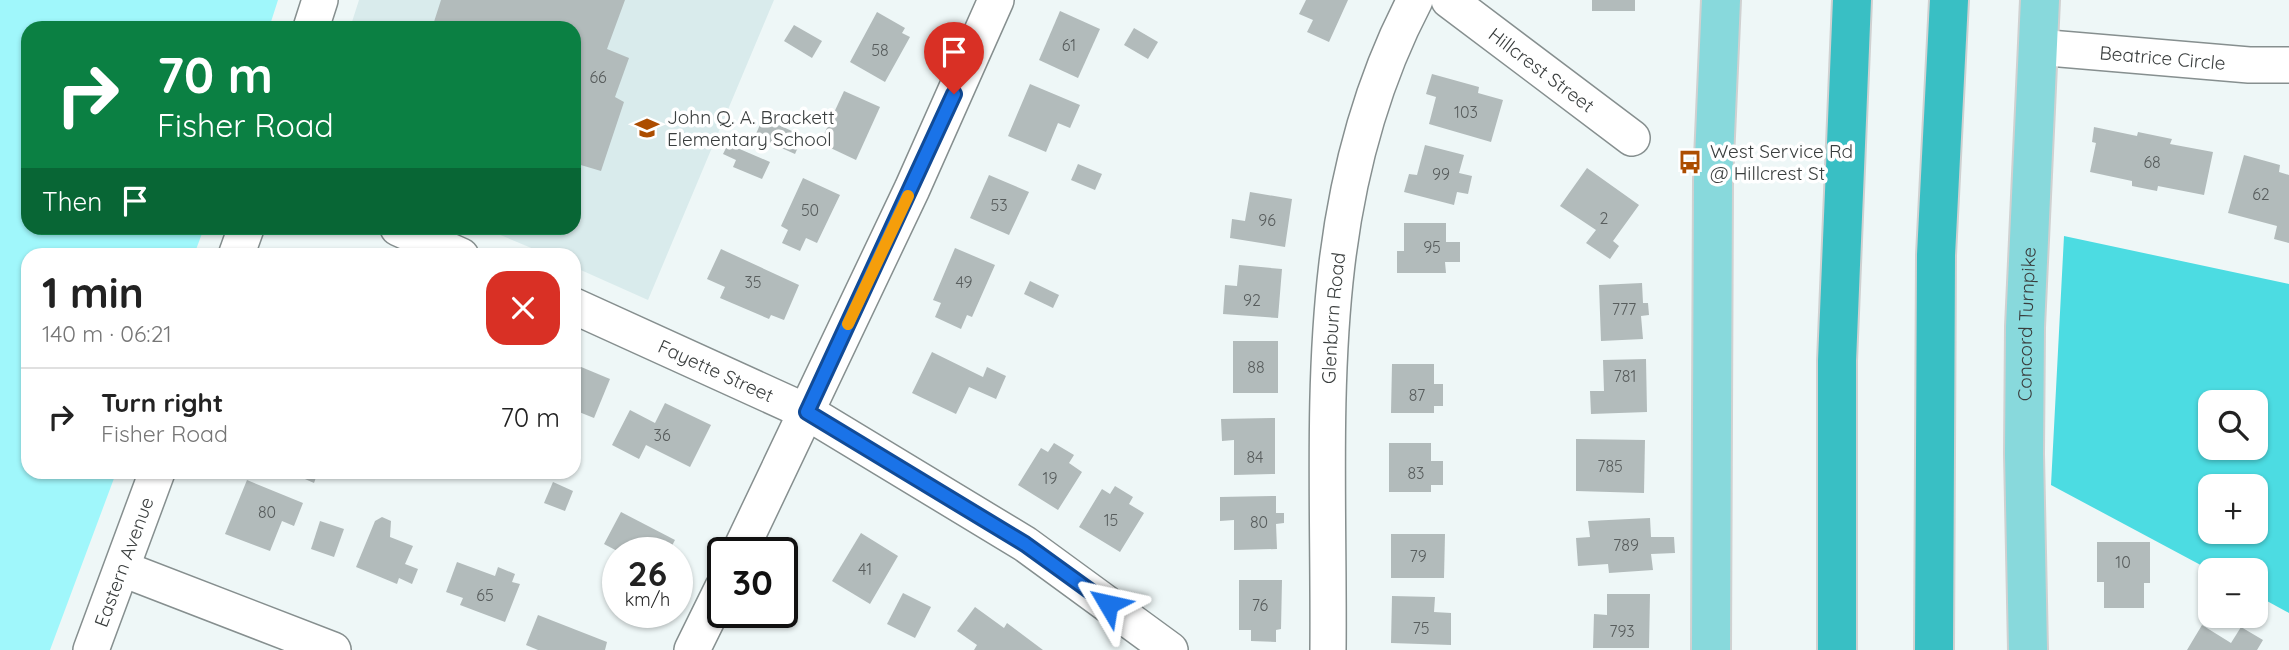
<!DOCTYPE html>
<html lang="en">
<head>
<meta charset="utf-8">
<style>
	body { margin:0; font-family:Quicksand,sans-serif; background:#f2f2f2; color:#222; height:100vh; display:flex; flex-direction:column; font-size:26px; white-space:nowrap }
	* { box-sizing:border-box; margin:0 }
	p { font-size:23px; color:#767676 }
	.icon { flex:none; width:38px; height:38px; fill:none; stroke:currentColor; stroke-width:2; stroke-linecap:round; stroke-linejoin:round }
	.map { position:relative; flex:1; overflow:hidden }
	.side { position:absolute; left:21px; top:248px; width:560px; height:231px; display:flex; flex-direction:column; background:#fff; border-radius:21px; box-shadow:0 2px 5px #0004 }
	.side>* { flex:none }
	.top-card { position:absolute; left:21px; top:21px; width:560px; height:214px; border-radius:21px; box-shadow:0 2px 5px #0004; background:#0b8043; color:#fff; overflow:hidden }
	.tools { position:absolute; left:2198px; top:390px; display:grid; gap:14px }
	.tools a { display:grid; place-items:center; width:70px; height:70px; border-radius:14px; background:#fff; box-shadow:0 2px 5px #0004; font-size:35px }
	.speed { position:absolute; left:602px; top:537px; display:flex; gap:14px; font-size:35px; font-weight:700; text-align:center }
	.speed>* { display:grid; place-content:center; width:91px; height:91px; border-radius:50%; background:#fff; box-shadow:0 2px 5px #0004; line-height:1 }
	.speed small { font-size:18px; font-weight:400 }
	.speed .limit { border:4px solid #111; border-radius:10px; background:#fff; color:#111 }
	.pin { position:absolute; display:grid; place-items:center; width:60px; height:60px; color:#fff; margin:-72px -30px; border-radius:50% 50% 50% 0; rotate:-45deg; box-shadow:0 0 7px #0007 }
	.pin .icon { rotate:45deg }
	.me { position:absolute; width:77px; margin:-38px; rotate:306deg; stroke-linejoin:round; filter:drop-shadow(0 0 5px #0008) }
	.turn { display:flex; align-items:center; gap:24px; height:147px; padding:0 21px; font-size:32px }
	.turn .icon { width:91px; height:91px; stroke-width:2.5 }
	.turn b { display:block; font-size:49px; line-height:60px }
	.then { display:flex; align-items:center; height:66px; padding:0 21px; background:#0003; gap:14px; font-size:26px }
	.round { display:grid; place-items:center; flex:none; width:74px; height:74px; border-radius:21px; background:#f2f2f2 }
	.overview { display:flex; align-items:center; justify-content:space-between; height:119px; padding:0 21px }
	h1 { font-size:42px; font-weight:700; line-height:52px }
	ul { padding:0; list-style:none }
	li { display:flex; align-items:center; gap:21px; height:98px; padding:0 21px; border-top:2px solid #e0e0e0 }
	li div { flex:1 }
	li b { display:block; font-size:26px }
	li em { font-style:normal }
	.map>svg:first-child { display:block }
	.built { fill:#d9ebec }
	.green { fill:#a0f7fb }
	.forest { fill:#4cdce2; fill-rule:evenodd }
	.building { fill:#b2bbbb }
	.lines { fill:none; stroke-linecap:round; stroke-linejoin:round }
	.minor-casing { stroke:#868f8f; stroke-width:38 }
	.major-casing { stroke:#d0d1d1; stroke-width:42 }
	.highway-casing { stroke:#d0d1d1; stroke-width:42 }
	.minor { stroke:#fff; stroke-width:35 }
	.major { stroke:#88d9dc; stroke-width:38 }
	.highway { stroke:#39bfc4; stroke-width:38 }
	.route-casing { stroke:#114b97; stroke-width:18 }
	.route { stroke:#1a73e8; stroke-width:12 }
	.slow { stroke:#f59e0b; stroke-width:12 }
	.labels { text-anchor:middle; stroke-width:7; stroke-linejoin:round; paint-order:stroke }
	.number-label { font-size:16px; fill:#585d5d }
	.street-label { font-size:19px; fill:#3a3e3e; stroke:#fff }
	.poi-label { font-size:19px; fill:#3a3e3e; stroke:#fff; text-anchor:start }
</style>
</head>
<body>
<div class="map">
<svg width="2289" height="650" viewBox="0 0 2289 650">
	<rect width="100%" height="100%" fill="#eef7f7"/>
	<path class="built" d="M359,0H774L648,300L574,267V256L548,255L484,228H574V28H350Z"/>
	<path class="green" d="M0,0H278L269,28H28V228H204L194,255L28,256V472L116,473L50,650H0Z"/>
	<path class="forest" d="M2064,236L2289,284V613L2256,595V570H2210L2051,485ZM2210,402H2256V448H2210ZM2210,486H2256V532H2210Z"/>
	<g class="building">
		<path d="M441,0H625L607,49L629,58L615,97L624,102L601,171L574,163V28H432Z"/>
		<path d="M1306,0H1348L1329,42L1307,32L1313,20L1299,14Z"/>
		<rect x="1592" y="0" width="43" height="11"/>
		<path d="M1060,11L1100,29L1078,78L1039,60Z"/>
		<path d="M877,12L905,28L902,33L910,37L885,82L850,62Z"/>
		<path d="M794,25L822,41L812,58L784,41Z"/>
		<path d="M1134,28L1158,42L1148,59L1124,45Z"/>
		<path d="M1432,74L1479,87L1478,93L1503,100L1491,142L1429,124L1436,97L1426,94Z"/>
		<path d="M1030,84L1080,105L1070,128L1058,123L1046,152L1008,136Z"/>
		<path d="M844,91L880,107L856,160L820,143Z"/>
		<path d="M763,118L803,136L795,154L755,136Z"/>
		<path d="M2094,127L2137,136L2138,132L2172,139L2170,144L2213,152L2204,195L2158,186L2157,191L2132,186V181L2090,172L2096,143L2092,142Z"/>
		<path d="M728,144L770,162L762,179L733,167L736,160L723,154Z"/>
		<path d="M1425,145L1464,155L1459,173L1472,176L1468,194L1457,192L1454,205L1404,192L1409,174L1417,175Z"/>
		<path d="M2244,155L2280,165L2279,172L2289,175V243L2274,239L2277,226L2228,213Z"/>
		<path d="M1078,164L1102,174L1095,190L1071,180Z"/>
		<path d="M1587,168L1639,205L1613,241L1619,246L1610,259L1586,243L1596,230L1560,206Z"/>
		<path d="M989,175L1029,192L1009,235L970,218Z"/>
		<path d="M803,178L840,195L817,243L806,238L800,251L782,243L788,230L781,226Z"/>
		<path d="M1250,192L1292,199L1285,247L1230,238L1232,219L1245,221Z"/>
		<path d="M1404,223H1446V242H1460V262H1445L1446,273H1397V251H1404Z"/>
		<path d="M955,248L995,265L972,317L967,315L961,329L935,317L941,303L933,300Z"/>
		<path d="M721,249L799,285L784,320L771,315L769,319L720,298L725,287L707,279Z"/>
		<path d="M1239,265L1282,269L1278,318L1223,314L1225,285L1237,286Z"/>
		<path d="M1030,281L1059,295L1053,308L1024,294Z"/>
		<path d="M1642,283L1643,303H1648L1649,315L1641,316L1643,339L1601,341L1599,285Z"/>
		<rect x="1233" y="341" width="45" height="52"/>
		<path d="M932,352L983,377L987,367L1006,376L996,399L969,387L956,414L912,393Z"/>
		<path d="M1646,359L1647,412L1591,414L1590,391H1604L1603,360Z"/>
		<path d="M574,364L610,379L594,418L574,410Z"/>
		<path d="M1392,364H1434V384H1443V406H1434V413H1391Z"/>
		<path d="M665,403L711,425L690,467L646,445L639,459L612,445L630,410L655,423Z"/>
		<path d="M1275,418V474L1234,475V440L1222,441L1221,419Z"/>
		<path d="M1576,439L1645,440L1644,493L1576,491Z"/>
		<path d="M1054,443L1074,455L1069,463L1082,472L1058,510L1018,485L1041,448L1048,452Z"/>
		<path d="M1389,443H1431V461H1443V485H1431V492H1389Z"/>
		<path d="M289,472H318L314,483Z"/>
		<path d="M247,480L303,503L294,526L282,521L270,551L225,534Z"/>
		<path d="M553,482L573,491L565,511L544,503Z"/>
		<path d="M1115,486L1133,497L1129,504L1144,513L1120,552L1079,527L1102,489L1110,494Z"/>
		<path d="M1276,496V513H1284V523L1276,524L1277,549L1234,550V520L1220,521V497Z"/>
		<path d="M621,512L675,540L668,553H621L604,544Z"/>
		<path d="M382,517L391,521L390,537L413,546L405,564L418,569L412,584L399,578L397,584L356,567L375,521Z"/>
		<path d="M1650,518L1651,537H1674L1675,553L1651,554L1653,570L1609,573L1608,564L1578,566L1576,538L1590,537L1588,521Z"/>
		<path d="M320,521L344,529L334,557L311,549Z"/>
		<path d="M861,533L898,556L870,604L832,581Z"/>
		<path d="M1391,534H1445L1444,578H1391Z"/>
		<path d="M2097,542H2150V583H2144V608H2104V582H2097Z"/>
		<path d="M618,561V580L610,576Z"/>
		<path d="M457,562L495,576L498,567L515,574L512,582L520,584L505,622L460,605L463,598L446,592Z"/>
		<path d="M1239,580H1282L1281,629L1276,630V642L1251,641V630H1239Z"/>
		<path d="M903,593L931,607L915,638L887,624Z"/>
		<path d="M1607,594H1650L1649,648H1593L1594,614L1607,615Z"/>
		<path d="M1392,596L1435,597L1434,612L1451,613V645L1391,643Z"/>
		<path d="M975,607L1004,628L1007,623L1043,650H974L977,645L957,631Z"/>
		<path d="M538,615L607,642L605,650H538L526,645Z"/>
		<path d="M2202,625L2231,643L2241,627L2263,640L2257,650H2187Z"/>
	</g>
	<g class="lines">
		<g class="minor-casing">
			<g id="minor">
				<path id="s1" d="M1449,0L1632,138"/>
				<path d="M311,28L320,0"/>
				<path id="s2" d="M2037,47L2249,65H2289"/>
				<path d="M398,228L461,256"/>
				<path d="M236,256L246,228"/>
				<path id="s3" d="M574,306L807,412L1025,544L1170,650"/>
				<path d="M739,553L912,189L996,0"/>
				<path d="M123,569L333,650"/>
				<path id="s4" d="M91,650L157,472"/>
				<path d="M692,650L723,587"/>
				<path id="s5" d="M1328,650C1330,426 1307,206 1415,0"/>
			</g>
		</g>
		<g class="major-casing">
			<g id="major">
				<path d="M1711,650L1713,181L1721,0"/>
				<path id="s6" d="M2028,650L2024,454L2025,327L2040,0"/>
			</g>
		</g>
		<g class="highway-casing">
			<g id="highway">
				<path d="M1837,650V361L1852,0"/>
				<path d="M1934,650L1936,255L1949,0"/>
			</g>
		</g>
		<use href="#minor" class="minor"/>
		<use href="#major" class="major"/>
		<use href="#highway" class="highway"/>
	</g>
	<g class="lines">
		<g class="route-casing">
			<path id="route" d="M954,94L807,412L1025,544L1108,604"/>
		</g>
		<use href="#route" class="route"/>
		<path class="slow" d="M848,324L908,196"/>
	</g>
	<defs>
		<g id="school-bare" transform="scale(1.89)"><path d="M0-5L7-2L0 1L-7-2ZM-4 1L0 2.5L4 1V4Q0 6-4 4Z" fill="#ac4d00" stroke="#fff" stroke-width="2.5" paint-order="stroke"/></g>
		<g id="bus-bare" transform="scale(1.89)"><path d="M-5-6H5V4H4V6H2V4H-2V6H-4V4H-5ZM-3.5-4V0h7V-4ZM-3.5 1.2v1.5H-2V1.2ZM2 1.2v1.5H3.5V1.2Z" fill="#ac4d00" stroke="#fff" stroke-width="2.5" paint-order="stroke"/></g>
	</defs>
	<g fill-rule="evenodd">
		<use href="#school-bare" x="647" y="128"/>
		<use href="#bus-bare" x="1690" y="162"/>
	</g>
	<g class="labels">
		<g class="number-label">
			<text x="1069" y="51">61</text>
			<text x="880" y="56">58</text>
			<text x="598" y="83">66</text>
			<text x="1466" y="118">103</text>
			<text x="2152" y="168">68</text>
			<text x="1441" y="180">99</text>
			<text x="2261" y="200">62</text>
			<text x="999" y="211">53</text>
			<text x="810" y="216">50</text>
			<text x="1604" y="224">2</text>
			<text x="1267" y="226">96</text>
			<text x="1432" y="253">95</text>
			<text x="753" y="288">35</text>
			<text x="964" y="288">49</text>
			<text x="1252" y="306">92</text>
			<text x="1624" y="315">777</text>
			<text x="1256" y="373">88</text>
			<text x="1625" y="382">781</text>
			<text x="1417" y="401">87</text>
			<text x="662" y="441">36</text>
			<text x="1255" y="463">84</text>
			<text x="1610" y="472">785</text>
			<text x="1416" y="479">83</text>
			<text x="1050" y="484">19</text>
			<text x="267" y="518">80</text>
			<text x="1111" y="526">15</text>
			<text x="1259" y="528">80</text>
			<text x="1626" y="551">789</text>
			<text x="1418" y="562">79</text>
			<text x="2123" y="568">10</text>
			<text x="865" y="575">41</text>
			<text x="485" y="601">65</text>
			<text x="1260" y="611">76</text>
			<text x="1421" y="634">75</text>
			<text x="1622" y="637">793</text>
		</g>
		<g class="street-label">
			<text dy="7" stroke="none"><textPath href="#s2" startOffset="126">Beatrice Circle</textPath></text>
			<text dy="7" stroke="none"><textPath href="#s1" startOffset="116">Hillcrest Street</textPath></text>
			<text dy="7" stroke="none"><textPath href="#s5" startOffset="332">Glenburn Road</textPath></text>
			<text dy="7" stroke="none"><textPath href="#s6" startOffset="326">Concord Turnpike</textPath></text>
			<text dy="7" stroke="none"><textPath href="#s3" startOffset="156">Fayette Street</textPath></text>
			<text dy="7" stroke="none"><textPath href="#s4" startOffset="94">Eastern Avenue</textPath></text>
		</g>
		<g class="poi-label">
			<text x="667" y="124">John Q. A. Brackett<tspan x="667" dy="22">Elementary School</tspan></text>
			<text x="1710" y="158">West Service Rd<tspan x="1710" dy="22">@ Hillcrest St</tspan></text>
		</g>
	</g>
</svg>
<div class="tools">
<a><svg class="icon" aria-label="search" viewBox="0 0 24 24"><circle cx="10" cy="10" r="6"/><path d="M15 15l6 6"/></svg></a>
<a>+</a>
<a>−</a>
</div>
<div class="speed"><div>26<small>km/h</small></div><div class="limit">30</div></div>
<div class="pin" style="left:954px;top:94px;background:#d93025"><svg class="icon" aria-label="arrive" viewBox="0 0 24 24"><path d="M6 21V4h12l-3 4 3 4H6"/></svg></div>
<svg class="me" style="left:1108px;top:604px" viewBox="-20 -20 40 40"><path d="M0-17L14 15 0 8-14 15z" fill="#1a73e8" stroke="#fff" stroke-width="4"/></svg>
<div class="top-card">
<div class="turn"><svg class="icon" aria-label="right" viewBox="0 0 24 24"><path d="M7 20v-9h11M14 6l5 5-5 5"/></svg><div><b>70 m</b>Fisher Road</div></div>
<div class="then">Then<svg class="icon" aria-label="arrive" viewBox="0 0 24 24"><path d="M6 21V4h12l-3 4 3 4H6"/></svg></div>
</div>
<section class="side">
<div class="overview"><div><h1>1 min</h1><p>140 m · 06:21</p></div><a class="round" style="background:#d93025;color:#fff"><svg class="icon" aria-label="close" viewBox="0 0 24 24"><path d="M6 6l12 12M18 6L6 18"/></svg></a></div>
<ul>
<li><svg class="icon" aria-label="right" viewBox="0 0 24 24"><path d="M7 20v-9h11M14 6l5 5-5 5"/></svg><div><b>Turn right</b><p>Fisher Road</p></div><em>70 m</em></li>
</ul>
</section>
</div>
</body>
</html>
